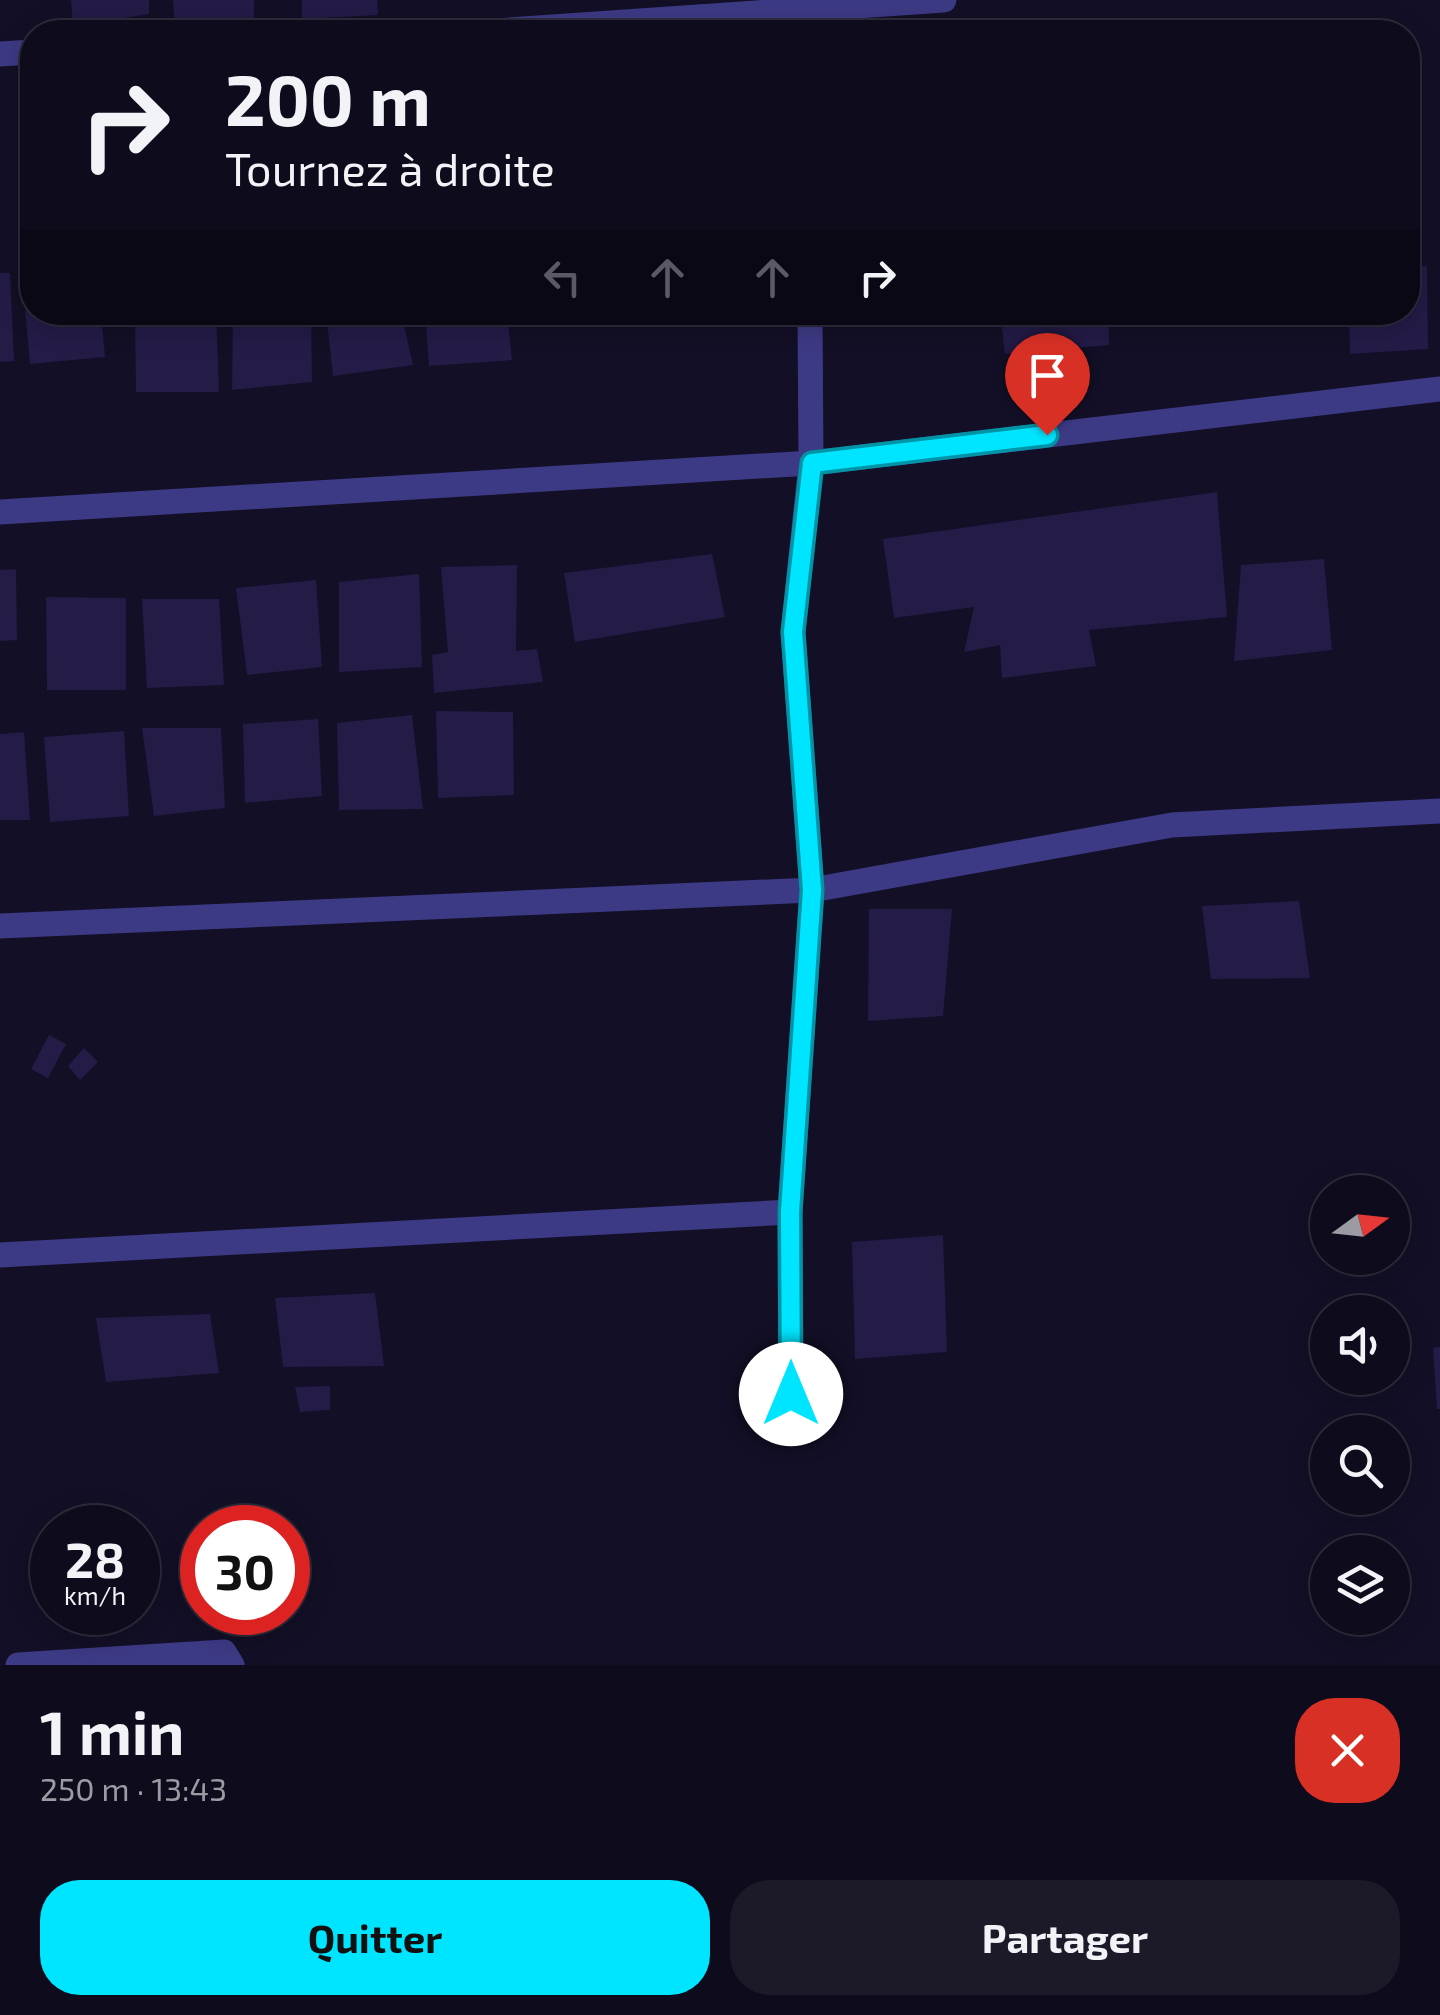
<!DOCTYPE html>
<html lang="fr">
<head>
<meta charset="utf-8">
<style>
	body { margin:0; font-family:"Exo 2",sans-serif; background:#1c1929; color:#f1f3f6; height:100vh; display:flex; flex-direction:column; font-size:38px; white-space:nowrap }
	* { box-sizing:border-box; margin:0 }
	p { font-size:32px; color:#9b9ba3 }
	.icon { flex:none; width:55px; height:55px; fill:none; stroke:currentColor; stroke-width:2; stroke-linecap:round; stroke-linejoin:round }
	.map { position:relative; height:1665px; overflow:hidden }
	.side { display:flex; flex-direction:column; background:#0e0b1c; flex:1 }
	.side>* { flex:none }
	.banner { position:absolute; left:20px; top:20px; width:1400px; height:305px; border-radius:40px; box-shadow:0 5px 25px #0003,0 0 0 2px #2e2b3b; background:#0e0b1c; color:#f1f3f6; overflow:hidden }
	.needle { width:65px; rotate:75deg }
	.tools { position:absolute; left:1310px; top:1175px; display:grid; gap:20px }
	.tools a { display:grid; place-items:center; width:100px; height:100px; border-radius:50%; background:#0e0b1c; box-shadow:0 5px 25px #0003,0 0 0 2px #2e2b3b; font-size:50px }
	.speed { position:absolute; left:30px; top:1505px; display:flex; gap:20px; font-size:50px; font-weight:700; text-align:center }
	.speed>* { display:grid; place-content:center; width:130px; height:130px; border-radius:50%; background:#0e0b1c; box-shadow:0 5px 25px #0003,0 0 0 2px #2e2b3b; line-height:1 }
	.speed small { font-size:25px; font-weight:400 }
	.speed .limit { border:15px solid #d22; background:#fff; color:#111 }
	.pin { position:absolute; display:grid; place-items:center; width:85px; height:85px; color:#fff; margin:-102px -42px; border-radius:50% 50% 50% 0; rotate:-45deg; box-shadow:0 0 10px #0007 }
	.pin .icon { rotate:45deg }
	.me { position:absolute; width:110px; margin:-55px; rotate:0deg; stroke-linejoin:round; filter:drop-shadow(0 0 8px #0008) }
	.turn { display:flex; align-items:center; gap:35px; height:210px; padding:0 40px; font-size:45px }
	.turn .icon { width:130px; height:130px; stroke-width:2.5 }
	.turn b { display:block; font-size:70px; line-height:85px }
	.lanes { display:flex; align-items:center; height:95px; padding:0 40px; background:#0003; justify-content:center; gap:50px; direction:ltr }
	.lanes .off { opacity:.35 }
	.round { display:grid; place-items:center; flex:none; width:105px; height:105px; border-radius:40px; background:#1c1929 }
	.overview { display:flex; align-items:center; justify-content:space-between; height:170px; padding:0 40px }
	h1 { font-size:60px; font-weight:700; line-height:75px }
	.cta { display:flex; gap:20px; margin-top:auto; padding:20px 40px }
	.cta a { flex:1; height:115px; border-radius:40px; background:#00e5ff; color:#111; font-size:40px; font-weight:700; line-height:115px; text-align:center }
	.cta a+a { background:#1c1929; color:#f1f3f6 }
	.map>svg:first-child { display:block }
	.building { fill:#241b47 }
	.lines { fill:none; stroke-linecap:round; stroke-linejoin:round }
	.street { stroke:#3d3a85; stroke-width:25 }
	.route-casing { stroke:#0095a6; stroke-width:25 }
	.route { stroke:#00e5ff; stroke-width:18 }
</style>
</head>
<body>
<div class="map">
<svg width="1440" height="1665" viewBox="0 0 1440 1665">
	<rect width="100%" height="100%" fill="#130f26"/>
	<g class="building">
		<path d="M71,0H149V14L73,26Z"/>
		<path d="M173,0H254V22L175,27Z"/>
		<path d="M302,0H377L378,15L302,19Z"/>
		<path d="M1427,266L1428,349L1350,354L1349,312H1408V267Z"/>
		<path d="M0,273H10L14,361L0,362Z"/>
		<path d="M32,274V312H101L105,357L30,364L22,275Z"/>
		<path d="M135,312H216L219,392H136Z"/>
		<path d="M233,312H311L312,382L232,390Z"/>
		<path d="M326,312H401L413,365L333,376Z"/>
		<path d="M425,312H507L512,360L429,366Z"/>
		<path d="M1000,312H1108L1109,345L1005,354Z"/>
		<path d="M1217,492L1227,617L1089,630L1096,666L1002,678L1000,645L964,652L974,607L894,618L883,539Z"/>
		<path d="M712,554L725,617L575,642L564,573Z"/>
		<path d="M1324,559L1332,650L1234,661L1241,565Z"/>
		<path d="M517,565L516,651L537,649L543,682L434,693L432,655L448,652L441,567Z"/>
		<path d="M16,569L17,640L0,641V570Z"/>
		<path d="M419,574L422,667L339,672V582Z"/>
		<path d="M316,580L322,667L247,675L236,588Z"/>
		<path d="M46,597L126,598V690H47Z"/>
		<path d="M142,599H219L224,685L147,688Z"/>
		<path d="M436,711L513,712L514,795L438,798Z"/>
		<path d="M412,715L423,809L339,810L337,723Z"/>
		<path d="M318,719L322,796L245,803L243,724Z"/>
		<path d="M142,728H221L225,808L154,816Z"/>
		<path d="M124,731L129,816L50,822L44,737Z"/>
		<path d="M24,732L30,820H0V734Z"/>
		<path d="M1299,901L1310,978L1211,979L1202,906Z"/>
		<path d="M869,909H952L943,1016L868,1021Z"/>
		<path d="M49,1035L66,1044L48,1078L31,1069Z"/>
		<path d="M84,1048L98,1062L80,1080L68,1066Z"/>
		<path d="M943,1235L947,1352L855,1359L852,1242Z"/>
		<path d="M375,1293L384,1366L283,1367L275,1298Z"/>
		<path d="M210,1314L219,1373L106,1382L96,1318Z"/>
		<path d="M1440,1347V1409H1437L1433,1348Z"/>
		<path d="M330,1386V1410L300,1412L295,1387Z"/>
	</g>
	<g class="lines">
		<g class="street">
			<path d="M481,32L944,0"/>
			<path d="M0,54L32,52"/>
			<path d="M0,512L811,463L1440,389"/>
			<path d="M0,926L812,890L793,632L811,463L810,312"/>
			<path d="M0,1255L790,1212"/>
			<path d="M791,1431L790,1212L812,890L1172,825L1440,811"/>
			<path d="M18,1665L224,1652L232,1665"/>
		</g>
	</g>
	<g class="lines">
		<g class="route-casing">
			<path id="route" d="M791,1394L790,1212L812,890L793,632L812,463L1047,435"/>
		</g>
		<use href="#route" class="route"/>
	</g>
</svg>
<div class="tools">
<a><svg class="needle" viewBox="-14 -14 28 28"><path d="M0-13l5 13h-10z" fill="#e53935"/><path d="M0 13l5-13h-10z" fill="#9b9ba3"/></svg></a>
<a><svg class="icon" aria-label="sound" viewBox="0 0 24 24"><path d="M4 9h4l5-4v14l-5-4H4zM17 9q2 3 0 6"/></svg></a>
<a><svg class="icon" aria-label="search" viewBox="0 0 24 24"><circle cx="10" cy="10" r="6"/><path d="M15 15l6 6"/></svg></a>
<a><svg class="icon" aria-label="layers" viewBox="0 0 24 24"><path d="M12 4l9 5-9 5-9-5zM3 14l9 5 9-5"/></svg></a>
</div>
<div class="speed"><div>28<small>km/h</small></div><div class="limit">30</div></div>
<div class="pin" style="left:1047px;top:435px;background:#d93025"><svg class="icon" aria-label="arrive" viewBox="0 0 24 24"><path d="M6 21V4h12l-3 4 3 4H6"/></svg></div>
<svg class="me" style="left:791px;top:1394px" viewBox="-20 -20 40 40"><circle r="19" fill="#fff"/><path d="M0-13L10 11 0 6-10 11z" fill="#00e5ff"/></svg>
<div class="banner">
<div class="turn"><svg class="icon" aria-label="right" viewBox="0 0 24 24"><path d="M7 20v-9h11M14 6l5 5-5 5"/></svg><div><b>200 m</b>Tournez à droite</div></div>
<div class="lanes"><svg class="icon off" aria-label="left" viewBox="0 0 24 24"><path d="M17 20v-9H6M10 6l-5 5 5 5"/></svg><svg class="icon off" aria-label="ahead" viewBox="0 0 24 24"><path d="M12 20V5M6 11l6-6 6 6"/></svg><svg class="icon off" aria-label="ahead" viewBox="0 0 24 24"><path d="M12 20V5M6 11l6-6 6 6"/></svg><svg class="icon" aria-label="right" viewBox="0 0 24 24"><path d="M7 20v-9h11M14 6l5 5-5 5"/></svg></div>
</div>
</div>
<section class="side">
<div class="overview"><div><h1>1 min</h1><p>250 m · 13:43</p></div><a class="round" style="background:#d93025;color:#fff"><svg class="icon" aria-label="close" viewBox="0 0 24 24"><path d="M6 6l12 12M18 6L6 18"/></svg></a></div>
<div class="cta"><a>Quitter</a><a>Partager</a></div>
</section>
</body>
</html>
